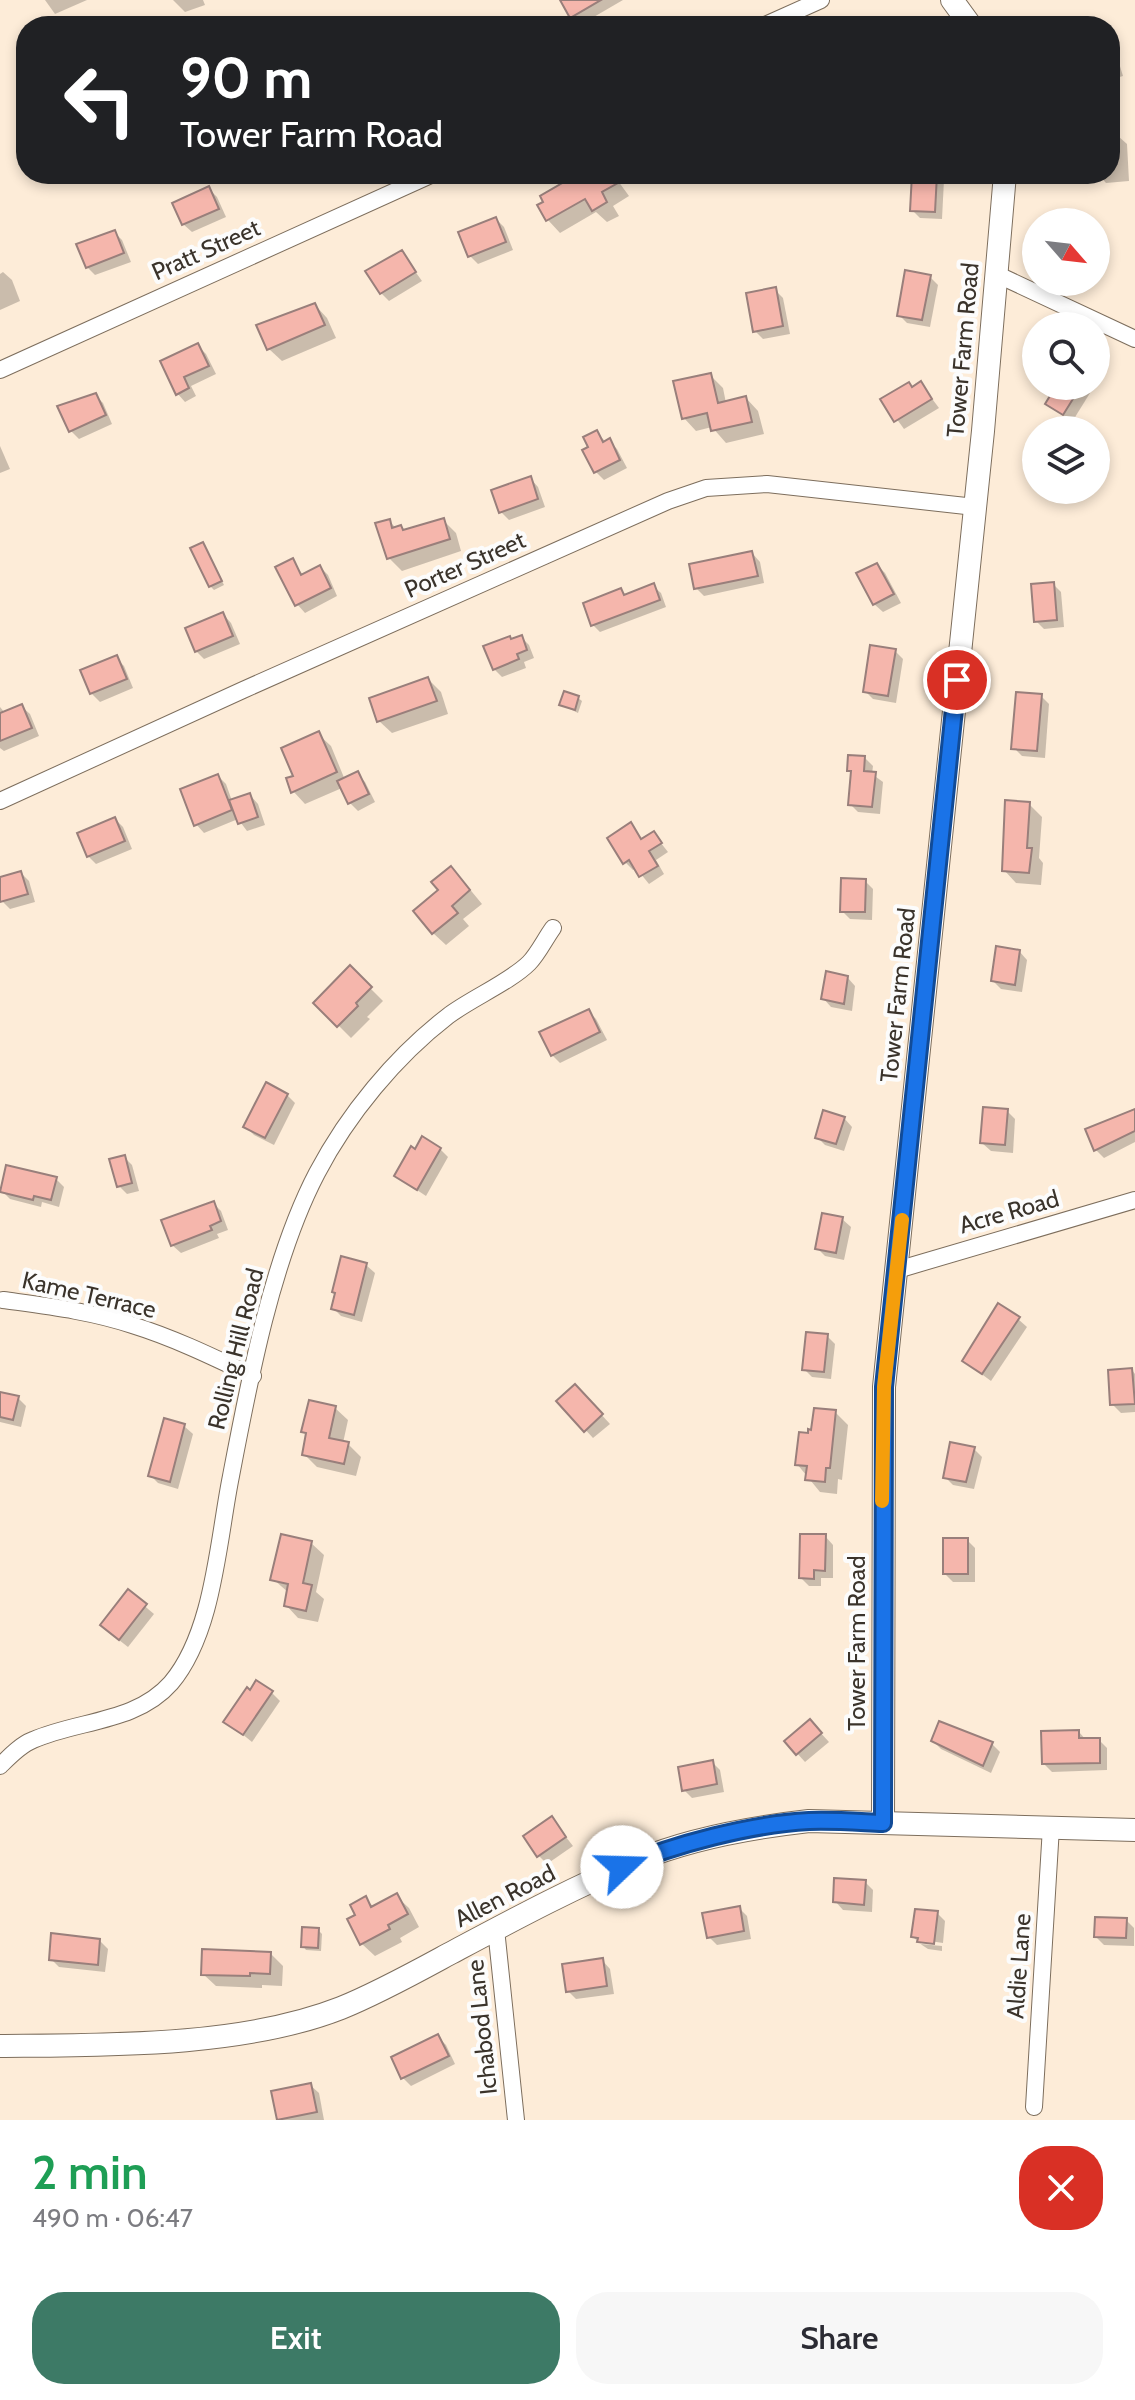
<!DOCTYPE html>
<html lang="en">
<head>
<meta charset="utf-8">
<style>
	body { margin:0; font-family:Cabin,sans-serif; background:#f7f7f7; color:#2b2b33; height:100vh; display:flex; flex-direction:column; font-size:30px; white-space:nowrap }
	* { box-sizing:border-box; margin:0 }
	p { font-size:26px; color:#7c7c81 }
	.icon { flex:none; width:44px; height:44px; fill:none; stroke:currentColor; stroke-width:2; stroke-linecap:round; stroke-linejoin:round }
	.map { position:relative; height:2120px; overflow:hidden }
	.details { display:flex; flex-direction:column; background:#fff; flex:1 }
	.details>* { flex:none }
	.top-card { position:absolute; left:16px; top:16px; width:1104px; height:168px; border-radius:32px; box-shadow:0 4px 12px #0003; background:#202124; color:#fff; overflow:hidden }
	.needle { width:52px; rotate:118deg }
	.buttons { position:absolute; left:1022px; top:208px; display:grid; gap:16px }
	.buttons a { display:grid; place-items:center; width:88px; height:88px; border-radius:50%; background:#fff; box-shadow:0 4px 12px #0003; font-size:40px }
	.pin { position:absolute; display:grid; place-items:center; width:68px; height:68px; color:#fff; margin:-34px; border:4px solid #fff; border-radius:50%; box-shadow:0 2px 8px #0007 }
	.me { position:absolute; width:88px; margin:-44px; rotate:69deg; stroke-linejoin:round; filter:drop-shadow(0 0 6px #0008) }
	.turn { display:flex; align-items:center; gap:28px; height:168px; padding:0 32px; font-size:36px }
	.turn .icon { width:104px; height:104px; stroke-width:2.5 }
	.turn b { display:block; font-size:56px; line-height:68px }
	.round { display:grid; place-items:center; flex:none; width:84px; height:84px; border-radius:32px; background:#f7f7f7 }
	.head { display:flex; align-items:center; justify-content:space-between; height:136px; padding:0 32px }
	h1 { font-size:48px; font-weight:600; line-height:60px; color:#1e9e55 }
	.button { display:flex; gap:16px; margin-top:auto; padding:16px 32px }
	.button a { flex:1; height:92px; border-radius:32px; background:#3d7a66; color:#fff; font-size:32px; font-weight:600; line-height:92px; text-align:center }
	.button a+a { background:#f7f7f7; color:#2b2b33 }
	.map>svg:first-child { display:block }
	.shadow { fill:#0003 }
	.building { fill:#f5b6ac; stroke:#997f7b; stroke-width:2 }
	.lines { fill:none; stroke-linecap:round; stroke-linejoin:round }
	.street-casing { stroke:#7d6e5d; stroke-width:18 }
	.secondary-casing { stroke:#7d6e5d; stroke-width:24 }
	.street { stroke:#fff; stroke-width:16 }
	.secondary { stroke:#fff; stroke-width:22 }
	.route-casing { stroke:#114b97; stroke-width:20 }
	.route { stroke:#1a73e8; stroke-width:14 }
	.slow { stroke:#f59e0b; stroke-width:14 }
	.labels { text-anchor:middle; stroke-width:8; stroke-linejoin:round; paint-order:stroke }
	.street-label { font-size:24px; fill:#3a332b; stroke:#fcfcfc }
</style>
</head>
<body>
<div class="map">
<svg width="1135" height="2120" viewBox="0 0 1135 2120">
	<rect width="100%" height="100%" fill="#fdecd8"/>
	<g class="shadow">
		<path d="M45,0H87L55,14Z"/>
		<path d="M173,0H203L205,5L185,12Z"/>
		<path d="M562,0H623L580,25Z"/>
		<path d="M1110,55L1119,63L1123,76L1110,80Z"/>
		<path d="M1110,136H1118L1127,144L1129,181L1106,183L1098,174H1110Z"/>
		<path d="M295,174H311L300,180Z"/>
		<path d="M584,174H613L629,196L613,206L619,216L607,222L596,212L560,233L548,220Z"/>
		<path d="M669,174H696L676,181Z"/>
		<path d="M914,174H938L944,180L942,219L920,218L912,210Z"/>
		<path d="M209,189L217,197L226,217L192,232L183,224Z"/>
		<path d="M496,219L504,227L513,250L478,264L470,256Z"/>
		<path d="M114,232L122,240L131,262L95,275L87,267Z"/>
		<path d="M402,253L422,281L389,301L381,293Z"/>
		<path d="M3,272L12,280L20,301L0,310V274Z"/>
		<path d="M930,277L938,285L930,327L907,323L899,315Z"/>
		<path d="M775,290L783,298L790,334L763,339L755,331Z"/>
		<path d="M315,305L327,318L336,338L282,361L269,349Z"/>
		<path d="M198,346L206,354L216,374L191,386L196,396L185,402L177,393L163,362Z"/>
		<path d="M710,375L723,388L726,403L746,398L758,411L764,434L726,443L712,427L696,431L684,418Z"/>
		<path d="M921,384L939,408L904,429L883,400Z"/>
		<path d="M1058,386H1083L1090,393L1072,422L1047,403Z"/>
		<path d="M95,395L103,403L112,424L79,439L71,431Z"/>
		<path d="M596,432L606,442L609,441L617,449L627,468L604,480L596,472L591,448Z"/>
		<path d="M0,446L10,469L0,473Z"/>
		<path d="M530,478L538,487L545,507L509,520L501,512Z"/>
		<path d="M443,520L456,533L461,551L402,571L389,558V521L397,529L401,528L405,531Z"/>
		<path d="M206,548L224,585L214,590L210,586Z"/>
		<path d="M752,553L760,562L764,583L704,596L696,588Z"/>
		<path d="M292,561L304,576L320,567L328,575L337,596L305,613L297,604Z"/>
		<path d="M877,565L885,573L901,603L883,612L874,604Z"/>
		<path d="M1053,584L1061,592L1064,627L1044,629L1036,621Z"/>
		<path d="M653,586L661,593L666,607L600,632L593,625L621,590L627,596Z"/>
		<path d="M223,614L231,623L240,644L204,659L196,651Z"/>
		<path d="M521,637L529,645L534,658L524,662L526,668L502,677L494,669L512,640Z"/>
		<path d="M895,651L903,659L896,703L873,699L865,691Z"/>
		<path d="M116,658L124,666L133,688L100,702L91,693Z"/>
		<path d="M428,679L441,692L448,714L392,733L379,721Z"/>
		<path d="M1041,696L1049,704L1045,758L1022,756L1014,748Z"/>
		<path d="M578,698L582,701L578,713L562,705Z"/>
		<path d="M21,706L30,714L39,736L4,751L0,748V707L5,713Z"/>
		<path d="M318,734L331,746L345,780L357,774L365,782L375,802L358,811L350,803L342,788L305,804L293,791L296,777Z"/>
		<path d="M865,758L873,766L872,774L883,782L880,814L858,812L850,804L853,774L849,770Z"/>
		<path d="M218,776L226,784L232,801L250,795L258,804L265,825L247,831L238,819L204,833L196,824Z"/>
		<path d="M1029,804L1042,817L1039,858L1043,863L1041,885L1016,883L1004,870Z"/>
		<path d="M115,819L123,827L132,849L96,864L88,856Z"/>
		<path d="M631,825L643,840L653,833L668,852L656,860L664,874L649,884L636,868L633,870L625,862Z"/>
		<path d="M21,873L29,881L35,902L10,909L2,901L0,879Z"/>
		<path d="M463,881L482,904L463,919L469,926L446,945L433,933Z"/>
		<path d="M865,881L873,889L872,920L850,919L842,911Z"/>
		<path d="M1019,951L1027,960L1022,992L1001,989L993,981Z"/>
		<path d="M350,968L383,1001L367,1017L370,1019L351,1038L316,1003Z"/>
		<path d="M847,977L855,986L852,1011L831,1007L823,998Z"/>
		<path d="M588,1011L596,1019L607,1040L560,1063L552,1055Z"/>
		<path d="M287,1095L295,1103L274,1145L254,1135L246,1127Z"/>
		<path d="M1135,1108V1142L1104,1158L1096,1150L1088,1130Z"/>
		<path d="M1007,1111L1015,1119L1013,1153L991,1151L982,1143Z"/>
		<path d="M844,1118L852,1127L844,1151L825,1145L817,1137Z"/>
		<path d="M440,1149L448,1157L426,1196L396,1176Z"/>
		<path d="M124,1157L132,1165L139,1191L127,1194L119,1186Z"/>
		<path d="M56,1179L64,1187L59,1207L42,1202L41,1207L10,1199L2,1191Z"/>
		<path d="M213,1203L221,1211L228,1230L217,1234L219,1238L181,1253L172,1245Z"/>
		<path d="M842,1219L851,1227L844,1260L825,1256L817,1248Z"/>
		<path d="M366,1265L375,1273L362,1322L341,1316L333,1308Z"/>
		<path d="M1018,1319L1027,1327L991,1381L964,1361Z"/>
		<path d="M827,1336L835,1344L831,1379L812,1377L804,1369Z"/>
		<path d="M1132,1370L1135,1374V1412L1121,1413L1112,1404Z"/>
		<path d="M575,1386L610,1424L593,1438L559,1401Z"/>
		<path d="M0,1394L18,1398L26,1406L21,1427L0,1422Z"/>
		<path d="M335,1408L348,1420L343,1443L348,1444L361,1457L356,1476L317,1467L304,1454L308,1436L304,1432Z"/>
		<path d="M835,1412L848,1425L842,1480L838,1479L837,1494L820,1492L797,1464L810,1435Z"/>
		<path d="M184,1426L193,1434L178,1489L158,1483L150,1475Z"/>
		<path d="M974,1449L982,1457L974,1489L953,1485L945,1477Z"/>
		<path d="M825,1536L833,1545V1578H821V1586H809L801,1578Z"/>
		<path d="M967,1540L975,1548V1582H953L945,1574Z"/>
		<path d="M311,1543L324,1555L316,1592L324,1599L318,1622L298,1618L286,1605L289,1593L273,1579Z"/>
		<path d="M128,1592L154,1614L128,1647L110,1633Z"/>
		<path d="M272,1693L280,1701L252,1742L226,1721Z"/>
		<path d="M818,1730L829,1742L805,1762L786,1741Z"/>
		<path d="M1079,1732L1086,1740H1099L1107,1748V1770L1052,1772L1044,1764Z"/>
		<path d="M933,1741L992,1744L1000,1752L991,1773L941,1749Z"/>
		<path d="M712,1762L720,1770L724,1792L692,1798L684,1790Z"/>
		<path d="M551,1818L573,1846L547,1864L539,1856Z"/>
		<path d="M865,1882L873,1890L872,1912L843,1910L835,1901Z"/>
		<path d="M396,1896L409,1908L419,1927L400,1938L402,1942L375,1956L362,1944L358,1916L365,1899L374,1907Z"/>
		<path d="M739,1908L747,1916L751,1939L717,1945L709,1937Z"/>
		<path d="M937,1913L945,1921L943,1943L916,1939L921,1944L942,1946V1951L928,1949L922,1945L913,1937Z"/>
		<path d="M1126,1920L1134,1928V1946L1104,1945L1096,1937Z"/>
		<path d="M318,1930L322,1934L321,1951L306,1950L303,1946Z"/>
		<path d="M100,1941L108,1949L105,1972L59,1967L51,1959Z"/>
		<path d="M271,1954L283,1966L282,1986L262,1985V1988L216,1986L203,1974Z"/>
		<path d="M602,1960L610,1969L614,1994L576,1999L568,1991Z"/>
		<path d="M438,2037L446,2045L455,2064L411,2086L403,2078Z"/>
		<path d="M310,2085L319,2093L324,2120H280Z"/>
	</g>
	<g class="building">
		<path d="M560,0H601L570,18Z"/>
		<path d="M567,174H634L602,192L607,202L592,211L585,199L546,221L537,205L543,202L540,196L569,179Z"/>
		<path d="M912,174H937L935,212L910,211Z"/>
		<path d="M209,186L219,209L182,225L172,203Z"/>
		<path d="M496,217L506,242L468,257L458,232Z"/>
		<path d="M115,230L124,253L86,268L76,244Z"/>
		<path d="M402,250L416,272L380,294L365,271Z"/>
		<path d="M905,270L931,275L922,320L897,316Z"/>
		<path d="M776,287L783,326L753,332L746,293Z"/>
		<path d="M315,303L325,325L267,350L256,325Z"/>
		<path d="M198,343L209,366L184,377L189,388L176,395L160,361Z"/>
		<path d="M711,373L718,403L746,396L752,422L711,431L707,413L682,419L673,381Z"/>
		<path d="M921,381L932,399L894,422L880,399L909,382L912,387Z"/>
		<path d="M1056,386H1081L1063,415L1045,404Z"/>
		<path d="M96,393L106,415L69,432L57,406Z"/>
		<path d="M597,430L603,442L610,438L620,460L594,473L582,450L588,447L583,437Z"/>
		<path d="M531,476L538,499L499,513L491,490Z"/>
		<path d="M444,518L450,539L387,559L375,523L390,519L392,528L401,525L403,530Z"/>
		<path d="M203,542L222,581L209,587L190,548Z"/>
		<path d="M752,551L758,576L694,589L689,564Z"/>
		<path d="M293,558L301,575L320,565L331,588L295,606L275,567Z"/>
		<path d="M877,563L894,594L873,605L856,573Z"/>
		<path d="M1054,582L1057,620L1034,622L1031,584Z"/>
		<path d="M654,583L660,600L591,626L583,603L621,588L624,595Z"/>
		<path d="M223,612L233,636L195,652L185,628Z"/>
		<path d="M522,635L527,650L517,654L519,659L493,670L483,646L510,636L511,639Z"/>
		<path d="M870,645L896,649L888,696L863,692Z"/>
		<path d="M117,655L127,679L90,694L80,670Z"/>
		<path d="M428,677L437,701L377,722L369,698Z"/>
		<path d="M564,691L579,696L575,710L559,705Z"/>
		<path d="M1016,692L1042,694L1037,751L1011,749Z"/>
		<path d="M22,704L32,728L0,741V713Z"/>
		<path d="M319,731L337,772L291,793L286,778L293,776L281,748Z"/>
		<path d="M848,755L865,756L864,771L876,772L872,807L848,805L851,771H847Z"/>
		<path d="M358,771L369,794L348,804L337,781Z"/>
		<path d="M218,774L232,810L194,826L180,789Z"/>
		<path d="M250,793L258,817L238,824L229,800Z"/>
		<path d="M1005,800L1030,802L1027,848H1032L1029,873L1002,871Z"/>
		<path d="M115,817L125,841L87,857L77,833Z"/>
		<path d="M631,822L641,839L654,831L662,843L649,851L658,866L639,877L629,860L623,864L607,838Z"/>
		<path d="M451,866L470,890L452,906L458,913L432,934L413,911L438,890L431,882Z"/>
		<path d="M21,871L28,894L0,902V877Z"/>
		<path d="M841,878L866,879L865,912H840Z"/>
		<path d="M996,946L1020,950L1015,985L991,981Z"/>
		<path d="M350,965L372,987L356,1003L358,1006L337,1027L313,1003Z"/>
		<path d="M826,971L848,976L844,1004L821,999Z"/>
		<path d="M589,1009L600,1032L551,1056L539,1032Z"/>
		<path d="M266,1082L288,1094L265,1138L243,1127Z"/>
		<path d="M983,1107L1008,1109L1005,1145L980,1143Z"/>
		<path d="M1135,1109V1131L1094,1151L1085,1129Z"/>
		<path d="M823,1110L845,1117L836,1144L815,1138Z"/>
		<path d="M422,1136L441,1148L417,1190L394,1176L411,1146L415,1149Z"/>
		<path d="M125,1155L132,1183L117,1187L109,1159Z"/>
		<path d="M6,1165L57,1177L51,1200L34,1196L33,1200L0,1192Z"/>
		<path d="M214,1201L221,1221L210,1226L212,1230L171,1246L161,1220Z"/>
		<path d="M822,1213L843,1217L836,1253L815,1249Z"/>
		<path d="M341,1256L367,1263L354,1315L331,1309L335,1293L332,1292Z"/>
		<path d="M998,1303L1020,1317L982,1374L962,1361Z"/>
		<path d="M806,1332L828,1334L824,1372L802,1370Z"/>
		<path d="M1132,1368L1135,1404L1110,1405L1108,1370Z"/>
		<path d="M575,1384L603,1414L584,1432L556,1401Z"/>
		<path d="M0,1392L19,1396L13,1420L0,1417Z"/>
		<path d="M309,1400L336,1406L329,1438L349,1442L344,1464L302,1455L306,1433L301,1432Z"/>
		<path d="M814,1408L836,1410L830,1468H826L825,1482L805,1480L807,1466L795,1465L799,1432L808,1433V1429L811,1430Z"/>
		<path d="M164,1418L185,1424L170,1482L148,1476Z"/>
		<path d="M950,1442L975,1447L966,1482L943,1478Z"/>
		<path d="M281,1534L312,1541L303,1583L312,1585L306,1611L284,1606L288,1584L270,1580Z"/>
		<path d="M800,1534H826L825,1571L814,1570V1579L799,1578Z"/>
		<rect x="943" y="1538" width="25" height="36"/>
		<path d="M128,1589L147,1604L119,1640L100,1625Z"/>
		<path d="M256,1680L273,1691L243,1735L223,1722L247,1687L250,1690Z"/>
		<path d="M810,1719L822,1733L796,1755L784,1741Z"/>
		<path d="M939,1721L993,1742L983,1766L931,1741Z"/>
		<path d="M1079,1730V1738H1100V1763L1042,1764L1041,1731Z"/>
		<path d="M713,1760L717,1784L682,1791L678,1767Z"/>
		<path d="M552,1816L566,1837L537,1857L523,1836Z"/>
		<path d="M834,1878L866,1880L864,1905L833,1902Z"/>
		<path d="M397,1893L408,1914L388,1925L390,1929L360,1945L347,1919L355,1915L350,1905L366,1896L371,1907Z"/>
		<path d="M740,1906L744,1931L707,1938L702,1913Z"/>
		<path d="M915,1909L938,1911L934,1944L917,1942L918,1938L911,1937Z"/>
		<path d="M1095,1917L1127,1918L1126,1938L1094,1937Z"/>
		<path d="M302,1927L319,1928L318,1948L301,1947Z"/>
		<path d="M51,1933L100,1939L98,1965L49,1960Z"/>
		<path d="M202,1949L271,1952L270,1974L250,1973V1976L201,1975Z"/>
		<path d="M603,1958L607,1986L566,1992L562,1964Z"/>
		<path d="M438,2034L449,2056L401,2079L391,2057Z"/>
		<path d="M311,2083L317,2112L277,2120L271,2091Z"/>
	</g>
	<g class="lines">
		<g class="street-casing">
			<g id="street">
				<path d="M763,26L821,0"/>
				<path d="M996,274L1135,339"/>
				<path d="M0,370L433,174"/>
				<path d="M0,801L243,690L668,501L706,488L767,484L975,507"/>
				<path d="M897,1270L1135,1200"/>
				<path d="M3,1300C46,1306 90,1311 132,1325C174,1338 213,1357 253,1376"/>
				<path d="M0,1766C9,1757 20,1745 33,1740C78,1720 136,1723 171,1683C214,1632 218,1540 231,1476C249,1381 272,1259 317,1173C348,1114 395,1057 448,1016C470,999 510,982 529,963C538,954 545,939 553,928"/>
				<path d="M496,1929L516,2120"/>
				<path d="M1034,2107L1051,1827"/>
			</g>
		</g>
		<g class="secondary-casing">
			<g id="secondary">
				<path d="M952,0L971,26"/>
				<path d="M883,1823L884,1387L983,431L1005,174"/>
				<path d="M0,2046C106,2045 242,2047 341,2008C378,1993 414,1973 449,1954C511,1921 574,1887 639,1860C689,1839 756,1827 809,1821L1135,1830"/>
			</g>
		</g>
		<use href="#street" class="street"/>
		<use href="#secondary" class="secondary"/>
	</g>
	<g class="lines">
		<g class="route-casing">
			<path id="route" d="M622,1867C674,1844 752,1824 809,1821C833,1820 859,1822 883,1823L884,1387L957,680"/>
		</g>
		<use href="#route" class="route"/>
		<path class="slow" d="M882,1501L884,1387L902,1220"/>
	</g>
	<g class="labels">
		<g class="street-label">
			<text transform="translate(206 250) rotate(-24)" y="8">Pratt Street</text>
			<text transform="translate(963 350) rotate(-85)" y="8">Tower Farm Road</text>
			<text transform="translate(465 565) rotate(-24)" y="8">Porter Street</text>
			<text transform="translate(898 995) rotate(-84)" y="8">Tower Farm Road</text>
			<text transform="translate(1009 1212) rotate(-16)" y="8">Acre Road</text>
			<text transform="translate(89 1295) rotate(13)" y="8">Kame Terrace</text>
			<text transform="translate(236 1349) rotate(-76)" y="8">Rolling Hill Road</text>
			<text transform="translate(857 1643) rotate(-90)" y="8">Tower Farm Road</text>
			<text transform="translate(505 1896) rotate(-27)" y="8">Allen Road</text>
			<text transform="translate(1019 1966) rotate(-86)" y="8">Aldie Lane</text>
			<text transform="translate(482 2027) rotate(-96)" y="8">Ichabod Lane</text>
		</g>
	</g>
</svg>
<div class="buttons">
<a><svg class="needle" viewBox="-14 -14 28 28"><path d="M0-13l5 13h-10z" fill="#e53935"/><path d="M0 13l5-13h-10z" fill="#7c7c81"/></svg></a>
<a><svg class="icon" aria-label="search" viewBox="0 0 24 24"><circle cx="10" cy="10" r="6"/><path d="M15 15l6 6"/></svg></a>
<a><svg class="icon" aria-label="layers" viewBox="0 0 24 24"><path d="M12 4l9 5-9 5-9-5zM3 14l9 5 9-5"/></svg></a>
</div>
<div class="pin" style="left:957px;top:680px;background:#d93025"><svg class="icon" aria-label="arrive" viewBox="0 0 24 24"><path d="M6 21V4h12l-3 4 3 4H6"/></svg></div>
<svg class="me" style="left:622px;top:1867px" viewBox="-20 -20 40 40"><circle r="19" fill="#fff"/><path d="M0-13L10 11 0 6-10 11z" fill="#1a73e8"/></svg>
<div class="top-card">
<div class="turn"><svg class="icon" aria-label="left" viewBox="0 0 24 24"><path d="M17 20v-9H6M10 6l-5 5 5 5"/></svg><div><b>90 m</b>Tower Farm Road</div></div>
</div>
</div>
<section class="details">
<div class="head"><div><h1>2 min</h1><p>490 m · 06:47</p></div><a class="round" style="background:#d93025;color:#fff"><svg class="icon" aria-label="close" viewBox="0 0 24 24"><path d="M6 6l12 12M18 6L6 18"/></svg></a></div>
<div class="button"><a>Exit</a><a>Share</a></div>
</section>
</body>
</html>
